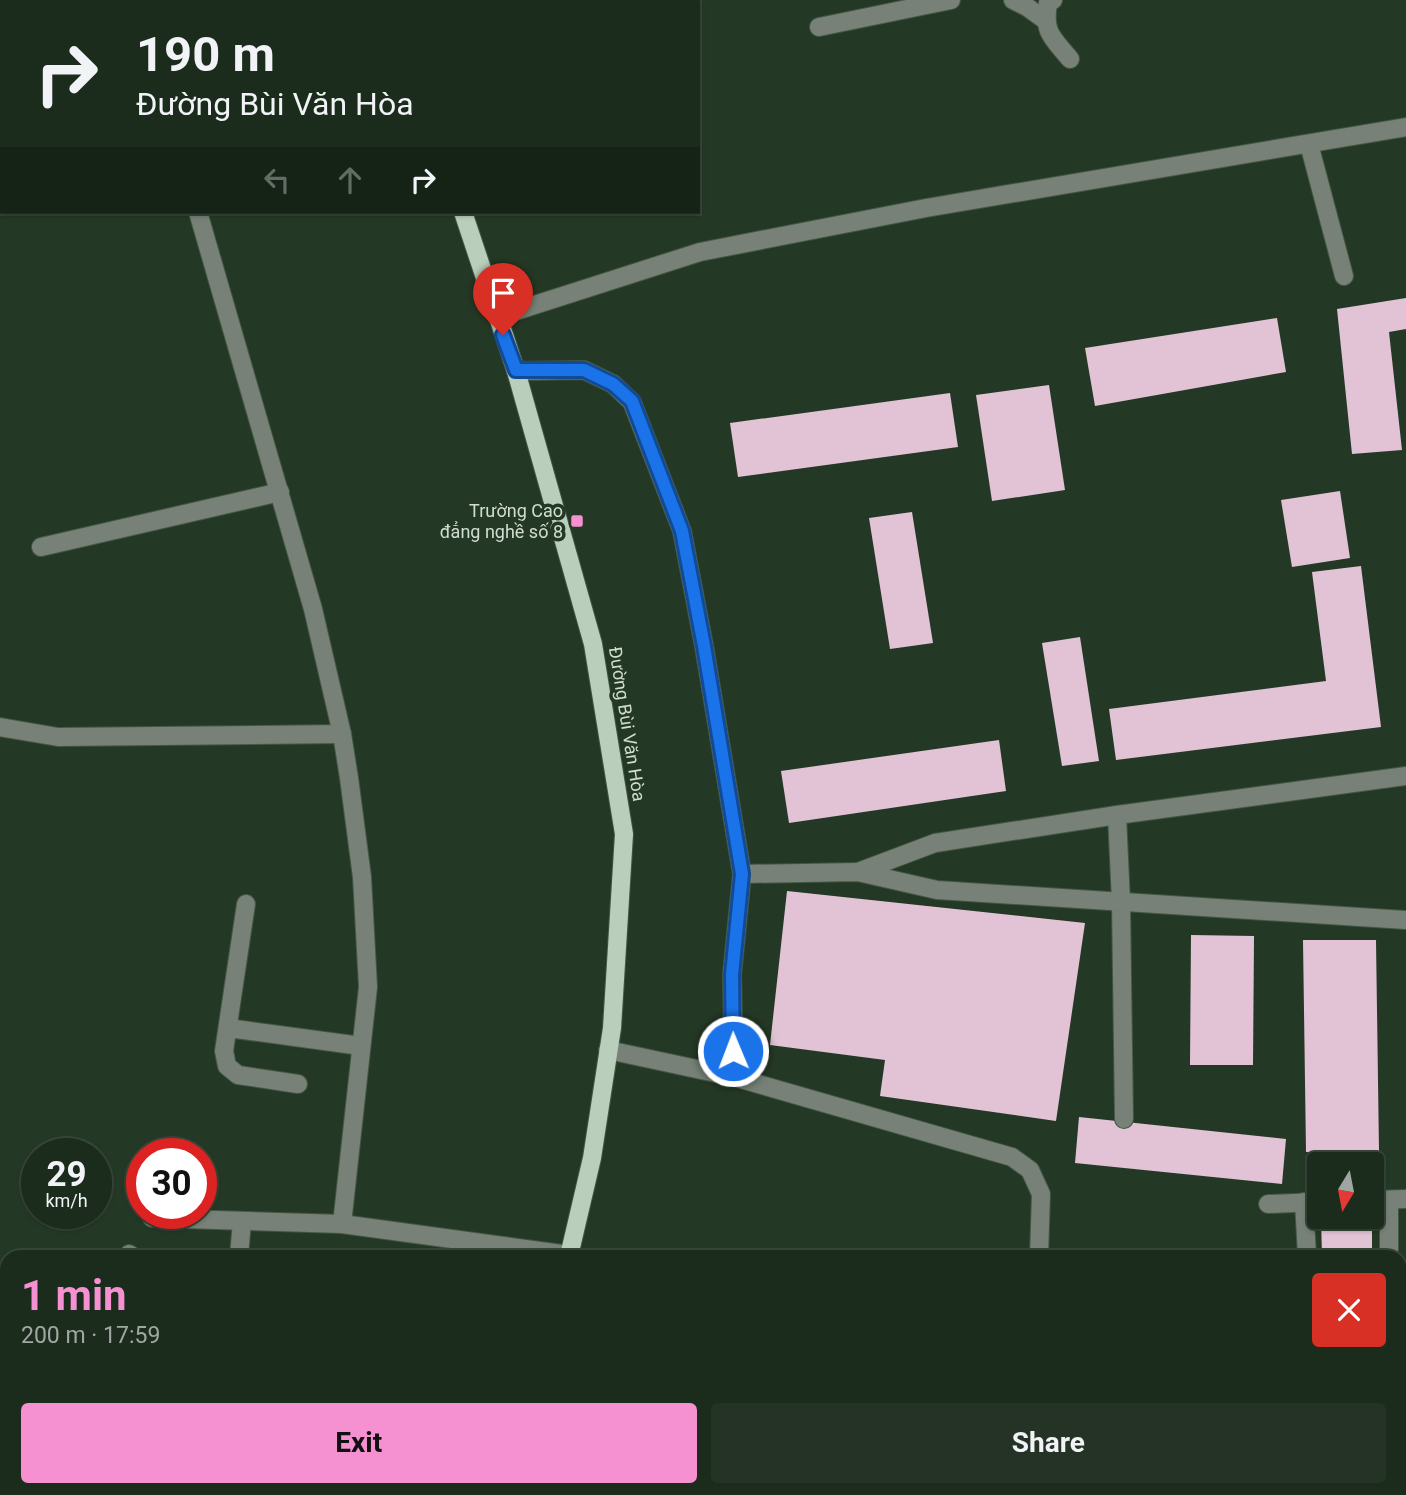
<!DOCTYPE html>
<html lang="en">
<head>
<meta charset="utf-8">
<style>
	body { margin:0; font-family:Roboto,sans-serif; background:#243325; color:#f1f3f6; height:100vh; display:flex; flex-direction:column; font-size:26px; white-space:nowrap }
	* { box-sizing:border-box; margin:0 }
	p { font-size:23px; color:#a0a7a3 }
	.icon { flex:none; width:38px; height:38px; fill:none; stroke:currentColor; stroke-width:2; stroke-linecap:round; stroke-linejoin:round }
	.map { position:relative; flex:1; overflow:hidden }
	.details { position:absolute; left:0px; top:1250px; width:1407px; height:247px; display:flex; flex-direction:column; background:#1b2b1c; border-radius:21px 21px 0 0; box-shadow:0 2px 5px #0004,0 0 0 2px #39473b }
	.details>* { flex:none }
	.hud { position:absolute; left:0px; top:0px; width:700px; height:214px; box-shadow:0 2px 5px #0004,0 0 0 2px #39473b; background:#1b2b1c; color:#f1f3f6; overflow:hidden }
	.needle { width:46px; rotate:190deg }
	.tools { position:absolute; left:1307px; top:1152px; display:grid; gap:14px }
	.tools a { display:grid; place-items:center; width:77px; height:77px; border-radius:7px; background:#1b2b1c; box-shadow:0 2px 5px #0004,0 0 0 2px #39473b; font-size:35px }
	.speed { position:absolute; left:21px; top:1138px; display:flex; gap:14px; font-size:35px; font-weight:700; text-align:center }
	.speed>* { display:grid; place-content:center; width:91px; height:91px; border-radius:50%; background:#1b2b1c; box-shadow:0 2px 5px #0004,0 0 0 2px #39473b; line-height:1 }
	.speed small { font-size:18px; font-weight:400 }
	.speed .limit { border:10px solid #d22; background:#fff; color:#111 }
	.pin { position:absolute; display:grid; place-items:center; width:60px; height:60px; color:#fff; margin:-72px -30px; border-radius:50% 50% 50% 0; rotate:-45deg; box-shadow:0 0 7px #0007 }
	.pin .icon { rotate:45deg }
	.me { position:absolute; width:77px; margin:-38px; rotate:359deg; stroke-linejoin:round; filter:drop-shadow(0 0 5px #0008) }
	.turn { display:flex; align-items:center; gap:24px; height:147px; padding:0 21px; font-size:32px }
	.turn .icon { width:91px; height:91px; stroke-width:2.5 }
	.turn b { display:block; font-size:49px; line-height:60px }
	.lanes { display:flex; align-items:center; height:66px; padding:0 21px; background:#0003; justify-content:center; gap:35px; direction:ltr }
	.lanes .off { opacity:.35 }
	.round { display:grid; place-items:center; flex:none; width:74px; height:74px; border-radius:7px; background:#243325 }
	.head { display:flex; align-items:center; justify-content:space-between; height:119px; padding:0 21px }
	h1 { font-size:42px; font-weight:700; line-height:52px; color:#f591d1 }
	.cta { display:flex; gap:14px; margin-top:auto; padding:14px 21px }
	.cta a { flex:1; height:80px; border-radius:7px; background:#f591d1; color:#111; font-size:28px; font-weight:700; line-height:80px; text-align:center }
	.cta a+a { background:#243325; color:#f1f3f6 }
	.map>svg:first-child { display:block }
	.building { fill:#e2c3d5 }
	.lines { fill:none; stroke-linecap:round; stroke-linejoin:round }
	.minor-casing { stroke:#435744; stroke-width:20 }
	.major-casing { stroke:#435744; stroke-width:20 }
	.minor { stroke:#778177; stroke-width:18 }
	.major { stroke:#bacfbb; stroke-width:18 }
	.route-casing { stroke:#114b97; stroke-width:18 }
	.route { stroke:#1a73e8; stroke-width:12 }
	.poi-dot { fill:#f591d1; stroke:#243925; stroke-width:2.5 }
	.labels { text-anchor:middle; stroke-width:7; stroke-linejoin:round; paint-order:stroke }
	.poi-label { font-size:18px; fill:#d1ddd1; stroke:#243925; text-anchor:end }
	.street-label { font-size:18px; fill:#d1ddd1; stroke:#243925 }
</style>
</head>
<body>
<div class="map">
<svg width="1406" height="1495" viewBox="0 0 1406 1495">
	<rect width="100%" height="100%" fill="#243925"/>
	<g class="building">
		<path d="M1406,298V329L1389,332L1402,450L1352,454L1337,309Z"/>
		<path d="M1277,318L1286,372L1095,406L1085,348Z"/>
		<path d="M1049,385L1065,490L992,501L976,395Z"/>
		<path d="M950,393L958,447L738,477L730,423Z"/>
		<path d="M1340,491L1350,558L1292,567L1281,500Z"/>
		<path d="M912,512L933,643L890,649L869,518Z"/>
		<path d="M1361,566L1381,727L1116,760L1109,709L1326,681L1312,572Z"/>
		<path d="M1080,637L1099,761L1062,766L1042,643Z"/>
		<path d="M999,740L1006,791L789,823L781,771Z"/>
		<path d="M787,891L1085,923L1056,1121L880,1096L885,1060L770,1045Z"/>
		<path d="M1191,935L1254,936L1253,1065H1190Z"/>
		<path d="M1303,940H1376L1379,1151L1306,1152Z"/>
		<path d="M1079,1117L1286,1139L1282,1184L1075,1163Z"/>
		<path d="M1372,1217V1256H1322L1321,1218Z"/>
	</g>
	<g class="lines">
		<g class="minor-casing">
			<g id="minor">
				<path d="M139,0V2"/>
				<path d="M1013,0L1027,7L1045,20"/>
				<path d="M1053,0L1048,3C1043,33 1052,37 1070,59"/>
				<path d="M819,27L951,0"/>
				<path d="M1309,144L1344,276"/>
				<path d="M198,212L313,609L342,734L349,778L362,877L368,987L342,1224L569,1255"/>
				<path d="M497,317L700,252L926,208L1406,127"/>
				<path d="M516,371L584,370L613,384L632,402L682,531L704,646L742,874L732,975L734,1077"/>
				<path d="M41,547L280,492"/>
				<path d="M0,727L58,737L342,734"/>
				<path d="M1117,815L1121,902L1124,1119"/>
				<path d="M858,872L935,843L1117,815L1406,776"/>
				<path d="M742,874L858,872L937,890L1406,920"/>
				<path d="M246,904L224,1051L227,1066L238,1075L298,1084"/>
				<path d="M228,1028L361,1046"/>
				<path d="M608,1050L734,1077L1012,1157L1030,1170L1041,1194L1039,1256"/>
				<path d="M1372,1200L1406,1199"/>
				<path d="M1304,1202L1307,1256"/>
				<path d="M1268,1204L1320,1202"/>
				<path d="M152,1218L342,1224"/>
				<path d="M129,1254L132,1256"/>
				<path d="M239,1256L242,1221"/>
				<path d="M1389,1256V1200"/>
				<path d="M204,1489L209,1495"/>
				<path d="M1030,1495V1489"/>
			</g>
		</g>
		<g class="major-casing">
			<g id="major">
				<path d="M395,0L396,2"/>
				<path d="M463,212L516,371L593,644L624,834L612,1028L592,1158L569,1256"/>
				<path d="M505,1495L507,1489"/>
			</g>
		</g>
		<use href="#minor" class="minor"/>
		<use href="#major" class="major"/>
	</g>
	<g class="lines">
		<g class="route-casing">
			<path id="route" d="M503,335L516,370H584L613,384L632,401L682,531L704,646L742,874L732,975L733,1051"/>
		</g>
		<use href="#route" class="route"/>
	</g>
	<rect class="poi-dot" x="570" y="514" width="14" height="14" rx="3.5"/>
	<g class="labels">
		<g class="poi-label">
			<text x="563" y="517">Trường Cao<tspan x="563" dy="21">đẳng nghề số 8</tspan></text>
		</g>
		<g class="street-label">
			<text transform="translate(627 724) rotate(81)" y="6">Đường Bùi Văn Hòa</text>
		</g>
	</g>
</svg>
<div class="tools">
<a><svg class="needle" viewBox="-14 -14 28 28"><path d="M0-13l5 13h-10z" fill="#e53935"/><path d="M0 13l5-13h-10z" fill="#a0a7a3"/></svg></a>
</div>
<div class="speed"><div>29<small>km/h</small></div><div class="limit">30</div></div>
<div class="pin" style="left:503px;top:335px;background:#d93025"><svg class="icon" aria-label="arrive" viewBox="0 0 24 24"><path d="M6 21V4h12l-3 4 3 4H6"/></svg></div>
<svg class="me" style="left:733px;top:1051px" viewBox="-20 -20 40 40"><circle r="17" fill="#1a73e8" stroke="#fff" stroke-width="3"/><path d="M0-11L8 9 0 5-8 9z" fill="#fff"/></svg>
<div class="hud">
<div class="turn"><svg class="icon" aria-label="right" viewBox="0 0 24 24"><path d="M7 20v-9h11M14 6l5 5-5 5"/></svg><div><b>190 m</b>Đường Bùi Văn Hòa</div></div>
<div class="lanes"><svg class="icon off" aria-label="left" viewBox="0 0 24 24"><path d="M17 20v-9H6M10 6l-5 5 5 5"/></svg><svg class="icon off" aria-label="ahead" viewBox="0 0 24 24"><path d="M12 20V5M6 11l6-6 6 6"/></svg><svg class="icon" aria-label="right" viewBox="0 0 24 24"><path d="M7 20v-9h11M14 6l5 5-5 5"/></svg></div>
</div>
<section class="details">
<div class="head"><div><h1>1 min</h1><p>200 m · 17:59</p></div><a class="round" style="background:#d93025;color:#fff"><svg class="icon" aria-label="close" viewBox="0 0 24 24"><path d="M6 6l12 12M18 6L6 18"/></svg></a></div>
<div class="cta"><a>Exit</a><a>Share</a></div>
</section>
</div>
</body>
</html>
